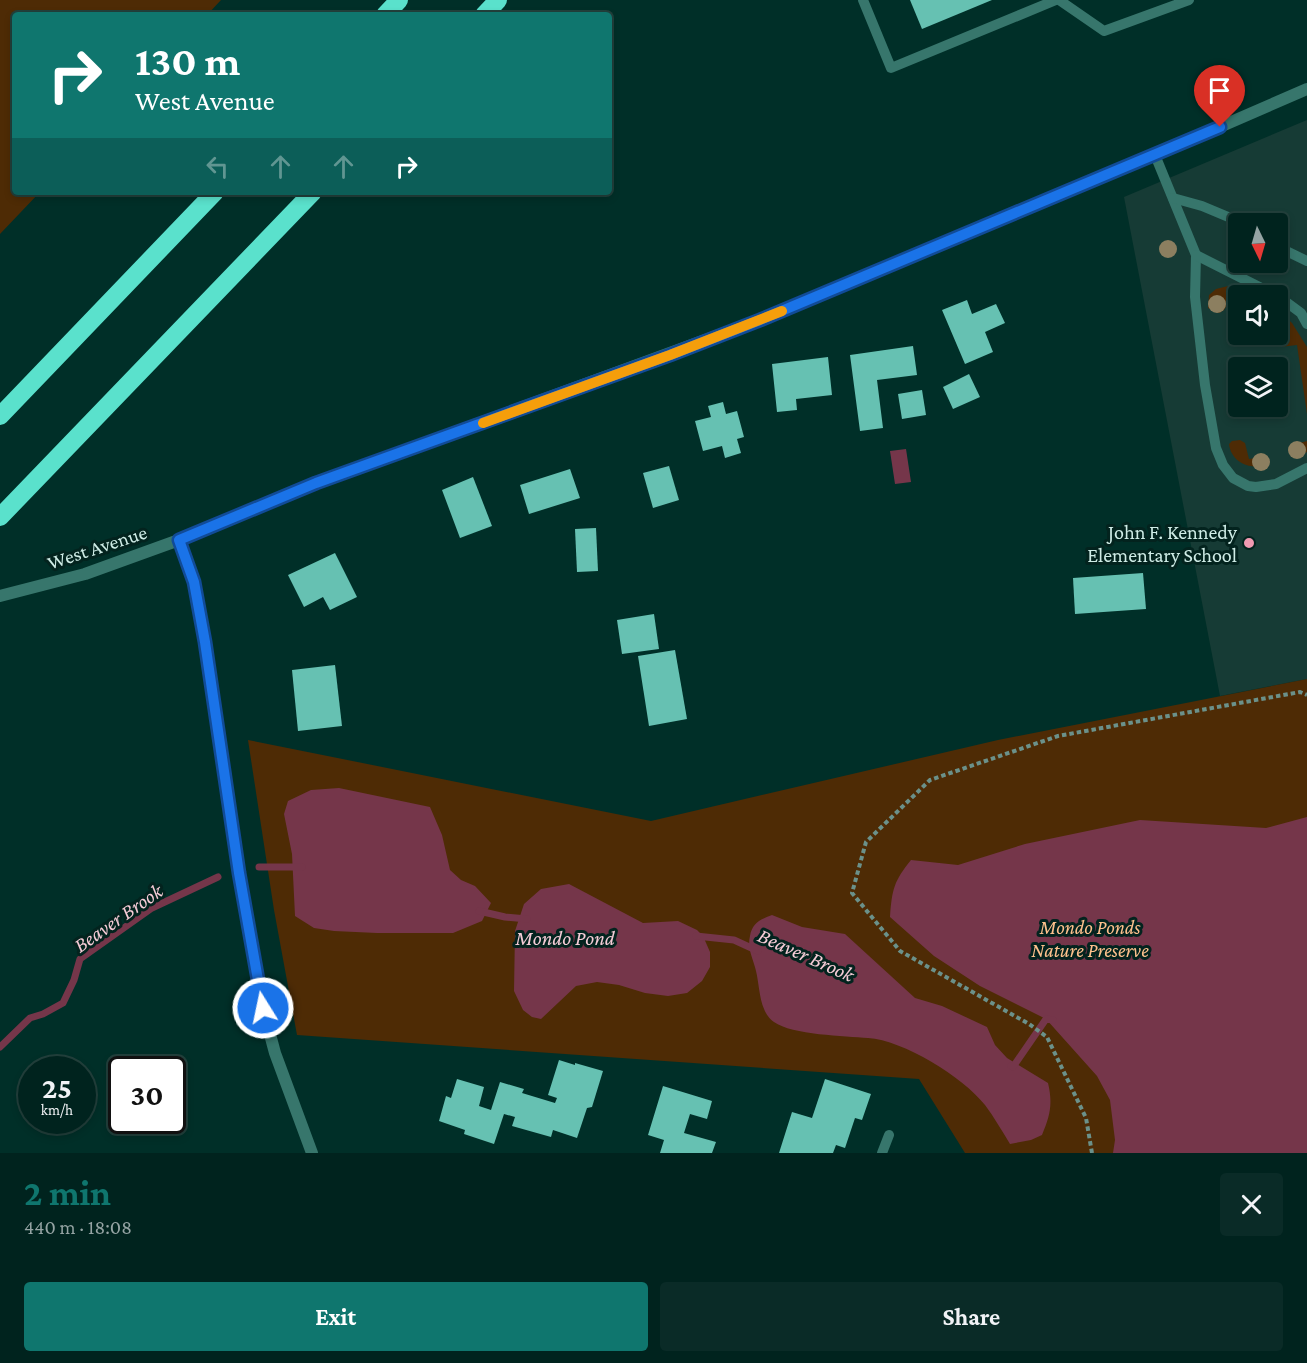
<!DOCTYPE html>
<html lang="en">
<head>
<meta charset="utf-8">
<style>
	body { margin:0; font-family:"Crimson Pro",serif; background:#0a2b27; color:#f1f3f6; height:100vh; display:flex; flex-direction:column; font-size:22px; white-space:nowrap }
	* { box-sizing:border-box; margin:0 }
	p { font-size:20px; color:#95a4a4 }
	.icon { flex:none; width:33px; height:33px; fill:none; stroke:currentColor; stroke-width:2; stroke-linecap:round; stroke-linejoin:round }
	.map { position:relative; height:1153px; overflow:hidden }
	.side { display:flex; flex-direction:column; background:#00231e; flex:1 }
	.side>* { flex:none }
	.hud { position:absolute; left:12px; top:12px; width:600px; height:183px; border-radius:6px; box-shadow:0 3px 9px #0003,0 0 0 2px #22403c; background:#0f766e; color:#fff; overflow:hidden }
	.needle { width:39px; rotate:175deg }
	.fabs { position:absolute; left:1228px; top:213px; display:grid; gap:12px }
	.fabs a { display:grid; place-items:center; width:60px; height:60px; border-radius:6px; background:#00231e; box-shadow:0 3px 9px #0003,0 0 0 2px #22403c; font-size:30px }
	.speed { position:absolute; left:18px; top:1056px; display:flex; gap:12px; font-size:30px; font-weight:700; text-align:center }
	.speed>* { display:grid; place-content:center; width:78px; height:78px; border-radius:50%; background:#00231e; box-shadow:0 3px 9px #0003,0 0 0 2px #22403c; line-height:1 }
	.speed small { font-size:15px; font-weight:400 }
	.speed .limit { border:3px solid #111; border-radius:9px; background:#fff; color:#111 }
	.pin { position:absolute; display:grid; place-items:center; width:51px; height:51px; color:#fff; margin:-62px -26px; border-radius:50% 50% 50% 0; rotate:-45deg; box-shadow:0 0 6px #0007 }
	.pin .icon { rotate:45deg }
	.me { position:absolute; width:66px; margin:-33px; rotate:350deg; stroke-linejoin:round; filter:drop-shadow(0 0 4px #0008) }
	.turn { display:flex; align-items:center; gap:21px; height:126px; padding:0 24px; font-size:27px }
	.turn .icon { width:78px; height:78px; stroke-width:2.5 }
	.turn b { display:block; font-size:42px; line-height:51px }
	.lanes { display:flex; align-items:center; height:57px; padding:0 24px; background:#0003; justify-content:center; gap:30px; direction:ltr }
	.lanes .off { opacity:.35 }
	.round { display:grid; place-items:center; flex:none; width:63px; height:63px; border-radius:6px; background:#0a2b27 }
	.summary { display:flex; align-items:center; justify-content:space-between; height:102px; padding:0 24px }
	h1 { font-size:36px; font-weight:700; line-height:45px; color:#0f766e }
	.primary-button { display:flex; gap:12px; margin-top:auto; padding:12px 24px }
	.primary-button a { flex:1; height:69px; border-radius:6px; background:#0f766e; color:#fff; font-size:24px; font-weight:700; line-height:69px; text-align:center }
	.primary-button a+a { background:#0a2b27; color:#f1f3f6 }
	.map>svg:first-child { display:block }
	.built { fill:#163b35; fill-rule:evenodd }
	.green { fill:#4e2b05 }
	.water { fill:#75364a }
	.lines { fill:none; stroke-linecap:round; stroke-linejoin:round }
	.stream { stroke:#75364a; stroke-width:7 }
	.building { fill:#66c1b2 }
	.path { stroke:#6b918a; stroke-width:4; stroke-dasharray:4.5 3; stroke-linecap:butt }
	.service { stroke:#37766c; stroke-width:10 }
	.minor { stroke:#37766c; stroke-width:12 }
	.tertiary { stroke:#37766c; stroke-width:12 }
	.motorway { stroke:#5ae1cc; stroke-width:18 }
	.tree { fill:#8c7f60 }
	.route-casing { stroke:#114b97; stroke-width:15 }
	.route { stroke:#1a73e8; stroke-width:10 }
	.slow { stroke:#f59e0b; stroke-width:10 }
	.poi-dot { fill:#f19ab2; stroke:#03231e; stroke-width:2 }
	.labels { text-anchor:middle; stroke-width:6; stroke-linejoin:round; paint-order:stroke }
	.poi-label { font-size:20px; fill:#cfece6; stroke:#03231e; text-anchor:end }
	.street-label { font-size:20px; fill:#cfece6; stroke:#03231e }
	.park-label { font-size:20px; font-style:italic; fill:#fec18d; stroke:#03231e }
	.water-label { font-size:21px; font-style:italic; fill:#f6ccd7; stroke:#03231e }
</style>
</head>
<body>
<div class="map">
<svg width="1307" height="1153" viewBox="0 0 1307 1153">
	<rect width="100%" height="100%" fill="#002f28"/>
	<path class="built" d="M1307,120V679L1220,696L1124,197ZM1239,224H1278V262H1239ZM1239,296H1278V334H1239ZM1239,368H1278V406H1239Z"/>
	<g class="green">
		<path d="M0,0H221L207,15H15V192H40L0,234Z"/>
		<path d="M1228,286L1249,295L1239,296V302L1231,298L1224,310L1219,313L1208,308L1209,295L1216,289Z"/>
		<path d="M1278,310L1292,323L1307,347V414L1297,345L1280,347L1274,344L1273,338L1278,334L1282,324L1278,322Z"/>
		<path d="M1240,440L1245,443L1249,459L1262,457L1267,459L1268,464C1252,471 1231,463 1229,444L1232,441Z"/>
		<path d="M1307,441V452L1299,455L1293,454L1292,445Z"/>
		<path d="M1307,679V1153H965L919,1079L297,1035L274,910L248,740L651,821L998,740Z"/>
	</g>
	<g class="water">
		<path d="M906,449L911,482L895,484L890,451Z"/>
		<path d="M339,788L430,807L442,835L450,870L461,880L475,886L491,903L482,921L453,933H377L334,931L314,928L295,916L292,854L284,814L288,801L311,790Z"/>
		<path d="M1307,817V1153H1113L1115,1140L1110,1100L1097,1076L1046,1019L980,986L934,956L890,917C892,889 894,881 911,860L958,865L1025,844L1140,820L1266,828Z"/>
		<path d="M569,884L643,923L678,921L697,930L703,936L710,952V967L702,981L687,993L668,996L645,993L619,985L597,982L576,986L541,1019L532,1017L523,1010L514,991L515,931L524,904L541,889Z"/>
		<path d="M772,915L802,927L845,934L915,998L942,1006L987,1027L995,1045L1007,1058L1048,1083C1053,1104 1050,1116 1042,1135L1031,1140L1010,1144C1002,1131 994,1117 985,1105C963,1077 903,1040 868,1038C845,1036 792,1035 774,1022C759,1012 760,987 756,971C753,958 747,949 750,936C752,923 761,919 772,915Z"/>
	</g>
	<g class="lines">
		<g class="stream">
			<path d="M259,867H302"/>
			<path d="M479,911L505,917L527,919"/>
			<path d="M696,936L734,940L758,951"/>
			<path d="M0,1047L30,1018L43,1014L63,1003L74,980L80,959L152,908L218,877"/>
			<path d="M1011,1066L1013,1067L1046,1019L1053,1020"/>
		</g>
	</g>
	<g class="building">
		<path d="M910,0H992L922,29Z"/>
		<path d="M967,300L972,314L996,304L1005,323L985,332L993,352L965,364L942,310Z"/>
		<path d="M913,346L917,375L877,380L883,428L860,431L850,355Z"/>
		<path d="M828,357L832,395L796,399L797,410L777,412L772,364Z"/>
		<path d="M969,374L980,397L953,409L943,387Z"/>
		<path d="M922,390L926,415L902,419L898,394Z"/>
		<path d="M723,402L726,414L737,411L744,437L737,439L741,453L725,458L722,446L703,451L695,421L711,417L708,406Z"/>
		<path d="M669,466L679,500L653,508L643,473Z"/>
		<path d="M570,469L580,498L529,514L520,485Z"/>
		<path d="M473,477L492,526L460,538L442,490Z"/>
		<path d="M596,528L598,571L577,572L575,529Z"/>
		<path d="M335,553L357,597L330,610L323,597L304,607L288,575Z"/>
		<path d="M1143,573L1146,609L1075,614L1073,578Z"/>
		<path d="M654,614L659,649L622,654L617,620Z"/>
		<path d="M675,650L687,719L649,726L638,656Z"/>
		<path d="M335,665L342,726L298,731L292,670Z"/>
		<path d="M559,1060L575,1065V1063L603,1071L592,1107L587,1108L577,1138L553,1130L551,1137L512,1126L515,1117L504,1114L494,1144L464,1134L465,1130L439,1121L446,1096L451,1098L457,1079L484,1087L479,1106L491,1110L500,1082L524,1089L522,1093L555,1103L557,1098L548,1095Z"/>
		<path d="M825,1079L871,1094L862,1120L855,1118L845,1148L836,1145L833,1153H779L792,1112L812,1118Z"/>
		<path d="M663,1086L712,1101L707,1119L690,1114L684,1133L716,1142L712,1153H660L664,1140L648,1135Z"/>
	</g>
	<g class="lines">
		<path class="path" d="M1092,1153L1086,1118L1047,1037L1029,1024L900,951L852,893L866,842L930,780L1058,736L1300,692L1307,695"/>
		<g class="service">
			<path d="M863,0L891,68L1056,0"/>
			<path d="M1059,0L1104,31L1189,0"/>
			<path d="M1155,155L1196,255L1195,297L1205,385L1216,448L1223,465L1233,478L1248,486L1256,487L1276,484L1307,468"/>
			<path d="M1173,198L1202,206L1245,224"/>
			<path d="M1278,247L1307,261"/>
			<path d="M1196,255L1277,296"/>
			<path d="M1278,296L1301,313L1307,324"/>
			<path d="M882,1153L889,1135"/>
		</g>
		<path class="minor" d="M179,540L194,582L205,642L239,873L263,1008L275,1053L312,1153"/>
		<path class="tertiary" d="M0,596L85,574L179,540L316,483L760,320L1155,155L1307,89"/>
		<g class="motorway">
			<path d="M385,15L399,0"/>
			<path d="M484,15L498,0"/>
			<path d="M0,416L215,192"/>
			<path d="M0,517L313,192"/>
		</g>
	</g>
	<g class="tree">
		<circle cx="1168" cy="249" r="9"/>
		<circle cx="1217" cy="304" r="9"/>
		<circle cx="1297" cy="450" r="9"/>
		<circle cx="1261" cy="462" r="9"/>
	</g>
	<g class="lines">
		<g class="route-casing">
			<path id="route" d="M263,1008L239,873L205,642L194,582L179,540L316,483L670,355L760,320L1220,127"/>
		</g>
		<use href="#route" class="route"/>
		<path class="slow" d="M483,423L670,355L782,311"/>
	</g>
	<circle class="poi-dot" cx="1249" cy="543" r="6"/>
	<g class="labels">
		<g class="poi-label">
			<text x="1237" y="539">John F. Kennedy<tspan x="1237" dy="23">Elementary School</tspan></text>
		</g>
		<g class="street-label">
			<text transform="translate(97 547) rotate(-18)" y="7">West Avenue</text>
		</g>
		<g class="park-label">
			<text x="1090" y="934">Mondo Ponds<tspan x="1090" dy="23">Nature Preserve</tspan></text>
		</g>
		<g class="water-label">
			<text transform="translate(118 918) rotate(-35)" y="7">Beaver Brook</text>
			<text x="565" y="945">Mondo Pond</text>
			<text transform="translate(806 955) rotate(24)" y="7">Beaver Brook</text>
		</g>
	</g>
</svg>
<div class="fabs">
<a><svg class="needle" viewBox="-14 -14 28 28"><path d="M0-13l5 13h-10z" fill="#e53935"/><path d="M0 13l5-13h-10z" fill="#95a4a4"/></svg></a>
<a><svg class="icon" aria-label="sound" viewBox="0 0 24 24"><path d="M4 9h4l5-4v14l-5-4H4zM17 9q2 3 0 6"/></svg></a>
<a><svg class="icon" aria-label="layers" viewBox="0 0 24 24"><path d="M12 4l9 5-9 5-9-5zM3 14l9 5 9-5"/></svg></a>
</div>
<div class="speed"><div>25<small>km/h</small></div><div class="limit">30</div></div>
<div class="pin" style="left:1220px;top:127px;background:#d93025"><svg class="icon" aria-label="arrive" viewBox="0 0 24 24"><path d="M6 21V4h12l-3 4 3 4H6"/></svg></div>
<svg class="me" style="left:263px;top:1008px" viewBox="-20 -20 40 40"><circle r="17" fill="#1a73e8" stroke="#fff" stroke-width="3"/><path d="M0-11L8 9 0 5-8 9z" fill="#fff"/></svg>
<div class="hud">
<div class="turn"><svg class="icon" aria-label="right" viewBox="0 0 24 24"><path d="M7 20v-9h11M14 6l5 5-5 5"/></svg><div><b>130 m</b>West Avenue</div></div>
<div class="lanes"><svg class="icon off" aria-label="left" viewBox="0 0 24 24"><path d="M17 20v-9H6M10 6l-5 5 5 5"/></svg><svg class="icon off" aria-label="ahead" viewBox="0 0 24 24"><path d="M12 20V5M6 11l6-6 6 6"/></svg><svg class="icon off" aria-label="ahead" viewBox="0 0 24 24"><path d="M12 20V5M6 11l6-6 6 6"/></svg><svg class="icon" aria-label="right" viewBox="0 0 24 24"><path d="M7 20v-9h11M14 6l5 5-5 5"/></svg></div>
</div>
</div>
<section class="side">
<div class="summary"><div><h1>2 min</h1><p>440 m · 18:08</p></div><a class="round"><svg class="icon" aria-label="close" viewBox="0 0 24 24"><path d="M6 6l12 12M18 6L6 18"/></svg></a></div>
<div class="primary-button"><a>Exit</a><a>Share</a></div>
</section>
</body>
</html>
